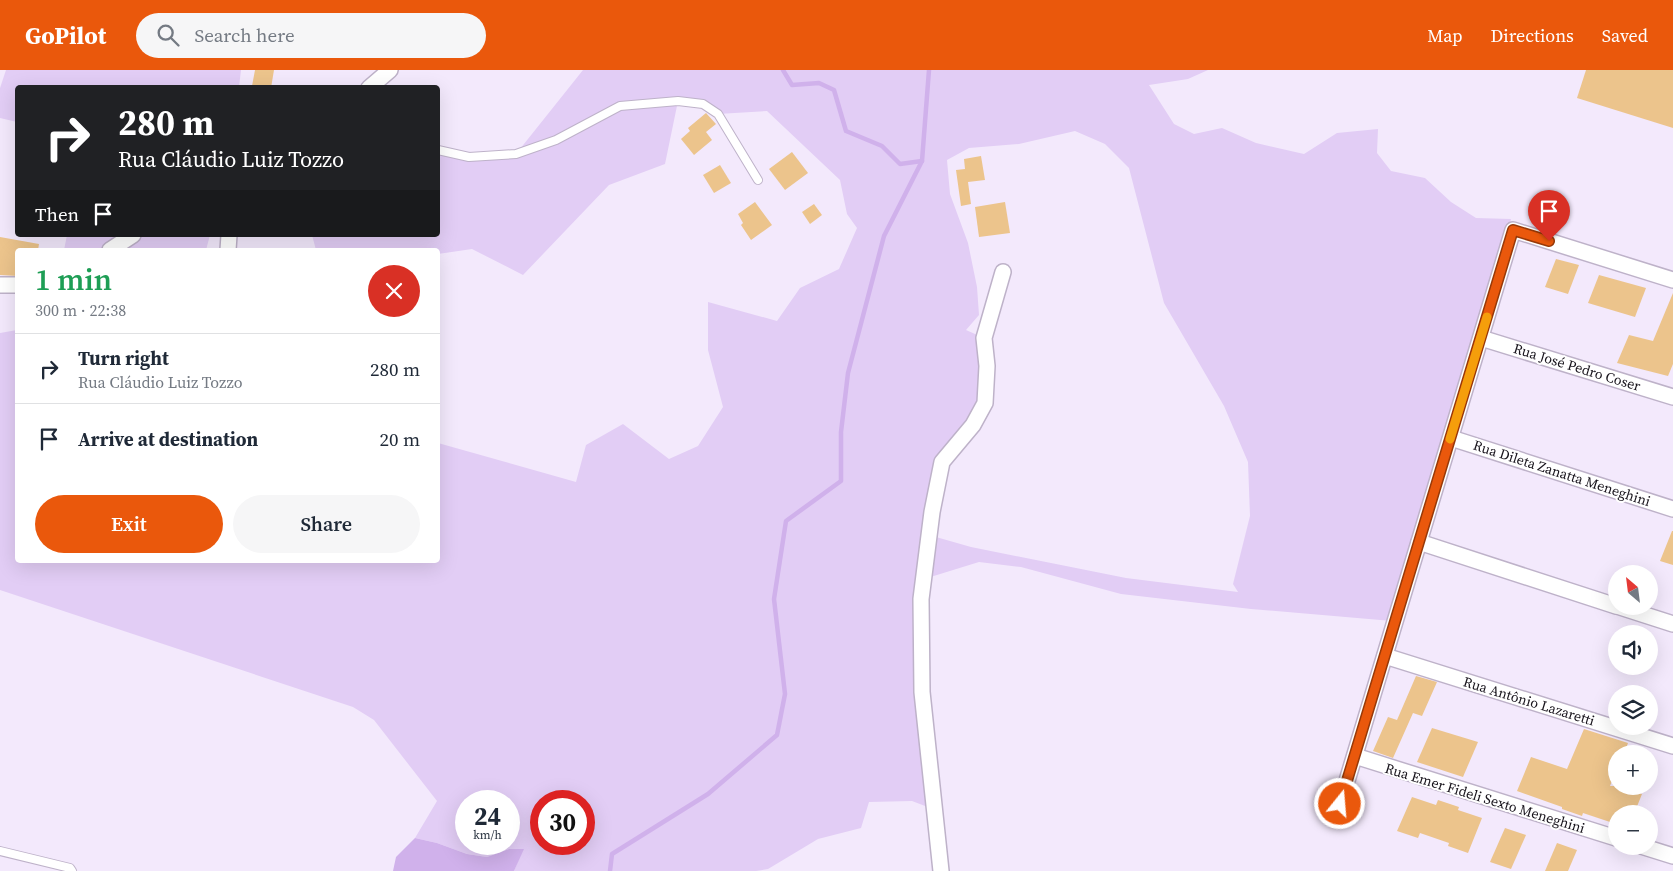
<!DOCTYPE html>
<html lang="en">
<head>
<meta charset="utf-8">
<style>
	body { margin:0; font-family:"Source Serif 4",serif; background:#f6f6f7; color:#1f2937; height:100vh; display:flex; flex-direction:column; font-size:19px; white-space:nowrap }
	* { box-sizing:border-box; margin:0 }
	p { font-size:16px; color:#747a83 }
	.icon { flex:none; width:28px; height:28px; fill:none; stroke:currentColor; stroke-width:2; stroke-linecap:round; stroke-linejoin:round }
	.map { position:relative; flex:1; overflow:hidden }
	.sheet { position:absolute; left:15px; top:178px; width:425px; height:315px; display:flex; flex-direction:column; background:#fff; border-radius:5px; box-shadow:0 5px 20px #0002 }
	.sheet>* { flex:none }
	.banner { position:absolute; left:15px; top:15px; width:425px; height:152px; border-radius:5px; box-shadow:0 5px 20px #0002; background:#202124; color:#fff; overflow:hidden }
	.needle { width:32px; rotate:332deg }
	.controls { position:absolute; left:1608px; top:495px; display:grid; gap:10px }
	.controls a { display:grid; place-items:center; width:50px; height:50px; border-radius:50%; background:#fff; box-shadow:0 5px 20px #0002; font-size:25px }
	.speed { position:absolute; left:455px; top:720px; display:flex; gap:10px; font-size:25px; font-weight:700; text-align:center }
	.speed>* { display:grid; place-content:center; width:65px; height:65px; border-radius:50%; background:#fff; box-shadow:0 5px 20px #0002; line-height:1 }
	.speed small { font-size:12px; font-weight:400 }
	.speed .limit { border:8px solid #d22; background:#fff; color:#111 }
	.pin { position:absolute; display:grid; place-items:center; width:42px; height:42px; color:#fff; margin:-51px -21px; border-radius:50% 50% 50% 0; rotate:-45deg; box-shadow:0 0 5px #0007 }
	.pin .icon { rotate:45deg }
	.me { position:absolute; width:55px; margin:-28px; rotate:17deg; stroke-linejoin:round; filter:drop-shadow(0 0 4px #0008) }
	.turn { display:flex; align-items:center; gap:18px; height:105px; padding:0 20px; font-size:22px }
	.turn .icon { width:65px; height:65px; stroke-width:2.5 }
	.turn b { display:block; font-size:35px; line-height:42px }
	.then { display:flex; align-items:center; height:48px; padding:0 20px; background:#0003; gap:10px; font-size:19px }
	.round { display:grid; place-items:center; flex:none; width:52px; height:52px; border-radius:26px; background:#f6f6f7 }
	.summary { display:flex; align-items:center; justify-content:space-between; height:85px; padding:0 20px }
	h1 { font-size:30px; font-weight:600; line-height:38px; color:#1e9e55 }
	.action { display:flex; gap:10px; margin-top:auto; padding:10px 20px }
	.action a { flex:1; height:58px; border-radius:30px; background:#ea580c; color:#fff; font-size:20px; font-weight:600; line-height:58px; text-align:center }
	.action a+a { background:#f6f6f7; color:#1f2937 }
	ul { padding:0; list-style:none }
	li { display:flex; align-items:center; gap:15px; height:70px; padding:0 20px; border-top:1px solid #e0e1e3 }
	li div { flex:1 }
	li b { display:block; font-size:19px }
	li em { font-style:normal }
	header { display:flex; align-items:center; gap:30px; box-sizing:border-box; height:70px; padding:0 25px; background:#ea580c; color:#fff }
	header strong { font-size:24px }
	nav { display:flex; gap:28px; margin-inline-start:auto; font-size:18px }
	.search { width:350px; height:45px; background:#f6f6f7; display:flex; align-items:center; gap:12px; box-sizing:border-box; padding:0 18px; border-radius:28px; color:#747a83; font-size:19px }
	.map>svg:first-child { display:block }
	.green { fill:#e2cdf5; fill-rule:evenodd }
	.water { fill:#d0b1eb }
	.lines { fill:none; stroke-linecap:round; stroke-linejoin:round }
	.stream { stroke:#d0b1eb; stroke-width:4.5 }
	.building { fill:#ecc48c }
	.lane-casing { stroke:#beb2c9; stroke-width:10 }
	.street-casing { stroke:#beb2c9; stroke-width:18 }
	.lane { stroke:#fff; stroke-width:8 }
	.street { stroke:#fff; stroke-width:15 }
	.route-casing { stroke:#983908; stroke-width:12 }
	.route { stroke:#ea580c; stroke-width:9 }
	.slow { stroke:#f59e0b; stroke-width:9 }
	.labels { text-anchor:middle; stroke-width:4; stroke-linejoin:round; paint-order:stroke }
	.street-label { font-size:14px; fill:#17131b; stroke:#fff }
</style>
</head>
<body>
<header>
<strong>GoPilot</strong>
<div class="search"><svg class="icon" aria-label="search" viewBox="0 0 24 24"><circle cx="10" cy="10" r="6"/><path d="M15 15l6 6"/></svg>Search here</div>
<nav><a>Map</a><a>Directions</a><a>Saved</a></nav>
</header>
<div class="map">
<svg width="1673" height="801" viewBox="0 0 1673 801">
	<rect width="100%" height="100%" fill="#f3e9fc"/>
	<g class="green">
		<path d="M6,0H241L239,17L18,18L17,52L0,48V18Z"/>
		<path d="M583,0H1208L1188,9L1149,15L1174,54L1194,64L1222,58L1256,73L1304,84L1337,63L1378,59L1377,83L1391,101L1425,108L1451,132L1476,148L1511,149L1392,551L1251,539L1121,524L1021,497L979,492L924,509L933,739L912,731L869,732L861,758L818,769L768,799L756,801H514L523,779H509L487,787L467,784L437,773L415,768L437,731L374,650L353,637L0,520V263L17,260L18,490H438V373L576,412L586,375L623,354L669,389L698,376L723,337L708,280V232L777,251L800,218L839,199L857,158L847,144L840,110L767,41L718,44L703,34L678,31L665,94L609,115L523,205L472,179L438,184V180H316L312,165H438V80L469,87L516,84ZM1075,61L1105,74L1129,98L1164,233L1224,336L1248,392L1250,446L1233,514L1238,522L1126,508L971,477L929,465L942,392L985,333L984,268L966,260L979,245L977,217L968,173L950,124L947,90L969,78L1019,74ZM466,731H509V774H466ZM541,731H584V774H541Z"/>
		<path d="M67,165H210L206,180H64Z"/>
	</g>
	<path class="water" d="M415,768L437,773L467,784L487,787L509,779H524L514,801H393L396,787Z"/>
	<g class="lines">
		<g class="stream">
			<path d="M783,0L792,15L819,13L834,20L846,61L882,76L900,94L922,91"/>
			<path d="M610,801L612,784L708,724L777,665L785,624L774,529L786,451L841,411V362L848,303L884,166L922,91L929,0"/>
		</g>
	</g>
	<g class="building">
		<path d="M255,0H274L271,18L252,16Z"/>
		<path d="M1586,0H1673V58L1577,28Z"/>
		<path d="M706,43L716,54L706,62L712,70L694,85L681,69L690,61L688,58Z"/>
		<path d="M792,82L808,103L785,120L769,99Z"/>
		<path d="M981,86L985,110L968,112L971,134L961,136L956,100L965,99L964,89Z"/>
		<path d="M720,95L731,113L714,123L703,105Z"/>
		<path d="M755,132L772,155L751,170L741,155L743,153L738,144Z"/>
		<path d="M1005,132L1010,163L979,167L975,137Z"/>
		<path d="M814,134L822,145L810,154L802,142Z"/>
		<path d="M0,167L39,174L38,180H18V206L0,205Z"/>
		<path d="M1556,189L1579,195L1568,224L1545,217Z"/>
		<path d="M1599,205L1646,218L1635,247L1588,233Z"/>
		<path d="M1673,223V294L1668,306L1617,293L1629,265L1653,271Z"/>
		<path d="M1672,461H1673V495L1660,491Z"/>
		<path d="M1416,606L1437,612L1422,646L1413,643L1393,688L1373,681L1388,647L1397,650Z"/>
		<path d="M1432,658L1478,672L1463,707L1417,692Z"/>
		<path d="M1584,659L1628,673L1624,684H1616V701L1610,716H1620L1642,724L1634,744H1616V754L1583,743L1582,746L1562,739V737L1517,721L1531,687L1567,699Z"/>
		<path d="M1412,727L1436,735L1438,730L1459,737L1458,740L1482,748L1468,783L1448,776L1449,773L1420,763L1418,768L1397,761Z"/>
		<path d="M1505,758L1526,765L1511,799L1490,792Z"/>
		<path d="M1557,773L1577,780L1568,801H1545Z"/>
	</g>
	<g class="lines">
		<g class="lane-casing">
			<g id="lane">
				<path d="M438,80L469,87L516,84L556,70L620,36L678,31L703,34L718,44L758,110"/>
				<path d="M0,781L70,798L72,801"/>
			</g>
		</g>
		<g class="street-casing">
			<g id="street">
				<path d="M369,18L390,0"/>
				<path d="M110,180L133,165"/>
				<path d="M228,180L229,165"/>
				<path d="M0,215H18"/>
				<path d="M1481,268L1673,327"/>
				<path d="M1451,368L1673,439"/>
				<path d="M1419,472L1616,536"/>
				<path d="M1617,536L1673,554"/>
				<path d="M1385,586L1673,676"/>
				<path d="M1355,686L1616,768"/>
				<path d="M1340,734L1513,160L1673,210"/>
				<path d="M1641,776L1673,786"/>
				<path d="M941,801L922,622L921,529L932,442L942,392L973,355L985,333L987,296L984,268L1003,202"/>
			</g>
		</g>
		<use href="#lane" class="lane"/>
		<use href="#street" class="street"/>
	</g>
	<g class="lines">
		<g class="route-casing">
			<path id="route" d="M1340,734L1513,160L1549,171"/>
		</g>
		<use href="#route" class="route"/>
		<path class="slow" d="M1450,369L1487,247"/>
	</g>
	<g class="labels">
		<g class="street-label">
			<text transform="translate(1577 297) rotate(17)" y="5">Rua José Pedro Coser</text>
			<text transform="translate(1562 403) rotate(18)" y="5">Rua Dileta Zanatta Meneghini</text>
			<text transform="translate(1529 631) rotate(17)" y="5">Rua Antônio Lazaretti</text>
			<text transform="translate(1485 728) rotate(17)" y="5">Rua Emer Fideli Sexto Meneghini</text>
		</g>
	</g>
</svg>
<div class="controls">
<a><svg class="needle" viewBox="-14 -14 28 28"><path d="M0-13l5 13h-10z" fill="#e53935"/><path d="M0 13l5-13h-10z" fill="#747a83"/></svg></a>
<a><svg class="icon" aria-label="sound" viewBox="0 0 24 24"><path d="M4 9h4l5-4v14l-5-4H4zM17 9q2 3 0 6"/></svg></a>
<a><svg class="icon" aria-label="layers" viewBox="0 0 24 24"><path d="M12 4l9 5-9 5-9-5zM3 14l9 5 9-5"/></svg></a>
<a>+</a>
<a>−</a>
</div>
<div class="speed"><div>24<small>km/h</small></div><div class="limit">30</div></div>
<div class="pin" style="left:1549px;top:171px;background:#d93025"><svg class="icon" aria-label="arrive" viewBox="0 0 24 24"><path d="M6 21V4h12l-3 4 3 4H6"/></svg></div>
<svg class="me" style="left:1340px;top:734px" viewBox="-20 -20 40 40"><circle r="17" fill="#ea580c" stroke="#fff" stroke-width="3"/><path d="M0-11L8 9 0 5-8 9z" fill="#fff"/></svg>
<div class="banner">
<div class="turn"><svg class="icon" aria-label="right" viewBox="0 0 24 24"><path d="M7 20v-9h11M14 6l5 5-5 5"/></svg><div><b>280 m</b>Rua Cláudio Luiz Tozzo</div></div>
<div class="then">Then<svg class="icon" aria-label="arrive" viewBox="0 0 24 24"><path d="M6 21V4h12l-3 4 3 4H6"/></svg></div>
</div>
<section class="sheet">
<div class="summary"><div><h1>1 min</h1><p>300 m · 22:38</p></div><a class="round" style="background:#d93025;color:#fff"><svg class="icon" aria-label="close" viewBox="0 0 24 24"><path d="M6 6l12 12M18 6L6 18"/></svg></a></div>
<ul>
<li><svg class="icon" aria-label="right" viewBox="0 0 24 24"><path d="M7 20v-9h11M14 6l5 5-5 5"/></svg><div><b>Turn right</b><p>Rua Cláudio Luiz Tozzo</p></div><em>280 m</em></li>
<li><svg class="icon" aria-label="arrive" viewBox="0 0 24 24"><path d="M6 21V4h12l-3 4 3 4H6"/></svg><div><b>Arrive at destination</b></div><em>20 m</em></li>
</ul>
<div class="action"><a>Exit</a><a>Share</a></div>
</section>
</div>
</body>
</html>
